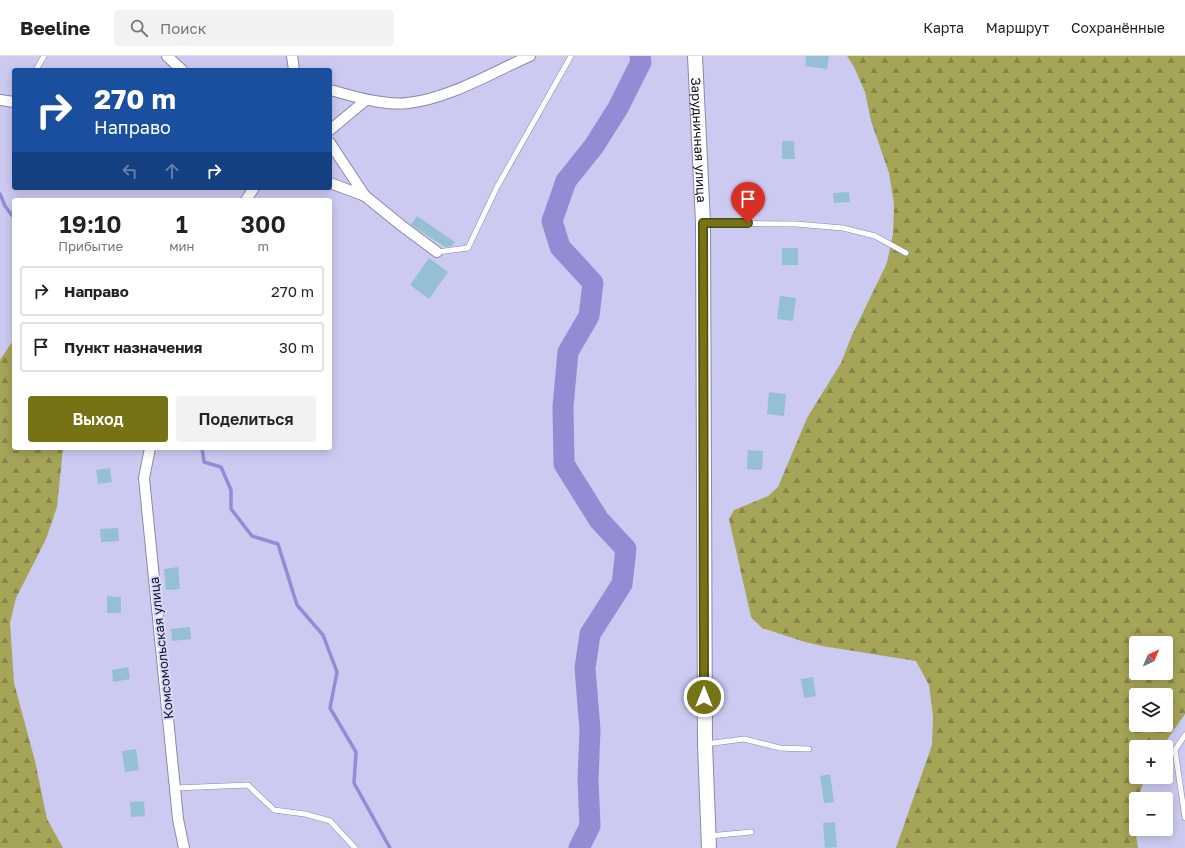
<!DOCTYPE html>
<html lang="ru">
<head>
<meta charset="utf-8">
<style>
	body { margin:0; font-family:"Golos Text",sans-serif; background:#f2f2f2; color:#222; height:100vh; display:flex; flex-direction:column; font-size:15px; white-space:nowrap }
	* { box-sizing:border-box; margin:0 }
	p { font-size:13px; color:#767676 }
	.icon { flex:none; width:22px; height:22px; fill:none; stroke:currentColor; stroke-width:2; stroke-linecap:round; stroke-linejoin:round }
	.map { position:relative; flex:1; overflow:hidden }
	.sheet { position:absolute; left:12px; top:142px; width:320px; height:252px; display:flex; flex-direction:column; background:#fff; border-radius:4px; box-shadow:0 2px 10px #0003 }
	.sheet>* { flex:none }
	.hud { position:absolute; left:12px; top:12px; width:320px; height:122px; border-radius:4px; box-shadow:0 2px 10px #0003; background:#1a4fa0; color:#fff; overflow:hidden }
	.needle { width:26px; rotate:44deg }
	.fabs { position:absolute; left:1129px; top:580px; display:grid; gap:8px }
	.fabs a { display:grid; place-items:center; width:44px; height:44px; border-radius:4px; background:#fff; box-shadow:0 2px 10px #0003; font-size:20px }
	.pin { position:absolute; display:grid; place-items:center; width:34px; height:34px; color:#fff; margin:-41px -17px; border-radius:50% 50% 50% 0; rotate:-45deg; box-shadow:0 0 4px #0007 }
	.pin .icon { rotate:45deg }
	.me { position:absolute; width:44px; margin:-22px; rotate:0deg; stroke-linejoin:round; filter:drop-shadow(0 0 3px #0008) }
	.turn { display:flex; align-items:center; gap:14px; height:84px; padding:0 16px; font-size:18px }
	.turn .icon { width:52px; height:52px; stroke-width:2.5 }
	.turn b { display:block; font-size:28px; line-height:34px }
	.lanes { display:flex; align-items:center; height:38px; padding:0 16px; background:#0003; justify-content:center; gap:20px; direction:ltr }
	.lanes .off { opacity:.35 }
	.eta { display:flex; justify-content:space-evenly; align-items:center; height:68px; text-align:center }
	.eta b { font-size:24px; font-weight:600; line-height:28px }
	.primary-button { display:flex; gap:8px; margin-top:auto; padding:8px 16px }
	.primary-button a { flex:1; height:46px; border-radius:4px; background:#767317; color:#fff; font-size:16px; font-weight:600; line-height:46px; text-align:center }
	.primary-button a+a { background:#f2f2f2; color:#222 }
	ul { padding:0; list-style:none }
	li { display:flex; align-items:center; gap:12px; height:50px; margin:0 8px 6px; padding:0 8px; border:2px solid #e0e0e0; border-radius:4px }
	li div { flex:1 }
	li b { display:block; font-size:15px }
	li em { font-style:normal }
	header { display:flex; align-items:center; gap:24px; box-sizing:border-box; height:56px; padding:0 20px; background:#fff; border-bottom:1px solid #e0e0e0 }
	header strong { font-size:19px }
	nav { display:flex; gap:22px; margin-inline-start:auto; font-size:14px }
	.search { width:280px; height:36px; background:#f2f2f2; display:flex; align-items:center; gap:10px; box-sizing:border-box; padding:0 14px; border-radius:4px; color:#767676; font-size:15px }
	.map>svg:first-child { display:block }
	.forest { fill:url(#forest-firs); fill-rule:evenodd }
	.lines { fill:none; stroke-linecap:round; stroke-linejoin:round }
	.stream { stroke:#938cd5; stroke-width:3.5 }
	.river { stroke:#938cd5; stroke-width:21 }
	.building { fill:#95c0d3 }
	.lane-casing { stroke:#8b88ac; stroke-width:6 }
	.street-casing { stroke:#8b88ac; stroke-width:12 }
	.secondary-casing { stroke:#8b88ac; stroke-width:16 }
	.lane { stroke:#fff; stroke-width:5 }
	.street { stroke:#fff; stroke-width:10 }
	.secondary { stroke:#fff; stroke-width:14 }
	.route-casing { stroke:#4d4b0f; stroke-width:10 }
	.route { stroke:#767317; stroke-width:7 }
	.labels { text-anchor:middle; stroke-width:4; stroke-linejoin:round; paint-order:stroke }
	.street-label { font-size:13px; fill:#13121f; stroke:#d9d7ff }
</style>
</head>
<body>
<header>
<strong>Beeline</strong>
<div class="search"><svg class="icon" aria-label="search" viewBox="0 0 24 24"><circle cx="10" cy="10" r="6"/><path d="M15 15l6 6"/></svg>Поиск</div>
<nav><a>Карта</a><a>Маршрут</a><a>Сохранённые</a></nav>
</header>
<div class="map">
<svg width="1185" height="792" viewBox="0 0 1185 792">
	<defs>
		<pattern id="forest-firs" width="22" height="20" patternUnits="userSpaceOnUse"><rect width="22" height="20" fill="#a6a457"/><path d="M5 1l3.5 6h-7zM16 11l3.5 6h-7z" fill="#868447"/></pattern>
	</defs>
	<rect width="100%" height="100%" fill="#cccaf1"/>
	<g class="forest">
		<path d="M847,0H1185V658L1162,691H1136V721H1145L1138,743H1136V779L1138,792H896L932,689L933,660L929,629L916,605L822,590L805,586L762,572L751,561L729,463L734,454L768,440L778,431L807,362L841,307L852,279L887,207L893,178L894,148L889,117L871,65L865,36L854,11ZM1136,587H1166V617H1136ZM1136,639H1166V669H1136Z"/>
		<path d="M14,283V392H63L57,451L46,483L16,542L10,567L14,627L35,705L47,763L63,792H0V304Z"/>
	</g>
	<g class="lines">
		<g class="stream">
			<path d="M0,138L5,150L14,162"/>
			<path d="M202,392L204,406L221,411L231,434V453L252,480L278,488L297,549L323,579L337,616L330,652L356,696L354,727L390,792"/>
		</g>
		<path class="river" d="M579,792L590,770L588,724L590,674L585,612L590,578L622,528L626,493L599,464L564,408L563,350L568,296L589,260L593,227L560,191L552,165L566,125L594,90L618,52L641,6L640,0"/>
	</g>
	<g class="building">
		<path d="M806,0H829L827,13L805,10Z"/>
		<path d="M782,85H794L795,103H782Z"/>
		<path d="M849,136L850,146L834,147L833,137Z"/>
		<path d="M417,160L455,186L452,190L445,191L411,169Z"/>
		<rect x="782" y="192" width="16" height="17"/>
		<path d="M429,202L448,216L429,243L410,229Z"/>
		<path d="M780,240L796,242L793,265L777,263Z"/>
		<path d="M769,336L786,338L784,360L767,358Z"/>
		<path d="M748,394L763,395L762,414L747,413Z"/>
		<path d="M110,412L112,426L98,428L96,414Z"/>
		<path d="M118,472L119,485L101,486L100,473Z"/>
		<path d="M178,511L180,533L166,534L164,513Z"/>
		<path d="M107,540L121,541V557H107Z"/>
		<path d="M190,571L191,583L172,585L171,573Z"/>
		<path d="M128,611L130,623L113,626L112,614Z"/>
		<path d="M813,621L816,640L804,642L801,623Z"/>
		<path d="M136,693L139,714L125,716L122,695Z"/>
		<path d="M830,718L834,746L824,747L820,720Z"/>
		<path d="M144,745L145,760L131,761L130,746Z"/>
		<path d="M835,766L837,791L825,792L823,767Z"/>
	</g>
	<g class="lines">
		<g class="lane-casing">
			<g id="lane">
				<path d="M36,14L44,0"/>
				<path d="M704,167L796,168L843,172L875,180L906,197"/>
				<path d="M437,196L468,192L497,131L571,0"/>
				<path d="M1185,679L1175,694L1185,762"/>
				<path d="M706,688L744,683L780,692L809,693"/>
				<path d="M175,732L248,729L274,754L305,758L330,765L355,792"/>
				<path d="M709,780L751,776"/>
			</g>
		</g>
		<g class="street-casing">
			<g id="street">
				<path d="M167,0L182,14"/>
				<path d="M292,0L294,14"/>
				<path d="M330,34C353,40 384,50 408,47C450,42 491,17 530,0"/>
				<path d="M0,44L14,46"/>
				<path d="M330,74L366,44"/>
				<path d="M330,87L365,140L402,170L437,196"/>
				<path d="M330,127L365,140"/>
				<path d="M246,144L254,132"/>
				<path d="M150,392L144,422L178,763L184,792"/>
			</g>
		</g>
		<g class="secondary-casing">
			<g id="secondary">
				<path id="s1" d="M695,0L703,167L705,688L709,792"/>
			</g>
		</g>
		<use href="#lane" class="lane"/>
		<use href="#street" class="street"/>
		<use href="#secondary" class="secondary"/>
	</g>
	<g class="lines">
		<g class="route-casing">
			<path id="route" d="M704,641L703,167H748"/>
		</g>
		<use href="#route" class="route"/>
	</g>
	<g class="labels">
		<g class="street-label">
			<text dy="5" stroke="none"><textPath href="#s1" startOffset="84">Зарудничная улица</textPath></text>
			<text transform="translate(161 592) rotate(-96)" y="5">Комсомольская улица</text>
		</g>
	</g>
</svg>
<div class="fabs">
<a><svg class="needle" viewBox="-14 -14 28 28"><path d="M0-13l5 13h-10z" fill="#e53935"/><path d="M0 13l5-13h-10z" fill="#767676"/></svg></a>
<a><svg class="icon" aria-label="layers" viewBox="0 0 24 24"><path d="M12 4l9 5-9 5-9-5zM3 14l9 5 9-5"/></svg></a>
<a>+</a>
<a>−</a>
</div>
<div class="pin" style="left:748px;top:167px;background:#d93025"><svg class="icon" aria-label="arrive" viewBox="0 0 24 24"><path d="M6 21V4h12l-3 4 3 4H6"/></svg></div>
<svg class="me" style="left:704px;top:641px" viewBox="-20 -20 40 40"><circle r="17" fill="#767317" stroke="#fff" stroke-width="3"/><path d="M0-11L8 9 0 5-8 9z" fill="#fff"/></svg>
<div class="hud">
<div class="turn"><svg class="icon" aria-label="right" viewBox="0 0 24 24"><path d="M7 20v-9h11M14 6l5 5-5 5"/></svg><div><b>270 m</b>Направо</div></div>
<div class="lanes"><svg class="icon off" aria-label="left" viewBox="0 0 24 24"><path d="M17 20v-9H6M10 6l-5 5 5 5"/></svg><svg class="icon off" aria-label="ahead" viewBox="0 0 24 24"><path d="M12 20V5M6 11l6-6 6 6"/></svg><svg class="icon" aria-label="right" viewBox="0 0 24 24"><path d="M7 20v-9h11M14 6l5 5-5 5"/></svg></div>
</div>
<section class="sheet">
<div class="eta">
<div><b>19:10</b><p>Прибытие</p></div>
<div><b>1</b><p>мин</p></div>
<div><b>300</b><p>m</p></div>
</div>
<ul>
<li><svg class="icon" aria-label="right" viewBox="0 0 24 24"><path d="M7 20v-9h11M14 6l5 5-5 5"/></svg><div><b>Направо</b></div><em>270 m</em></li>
<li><svg class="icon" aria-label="arrive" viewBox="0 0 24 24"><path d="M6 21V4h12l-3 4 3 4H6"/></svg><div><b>Пункт назначения</b></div><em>30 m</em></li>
</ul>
<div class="primary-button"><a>Выход</a><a>Поделиться</a></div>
</section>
</div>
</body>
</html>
